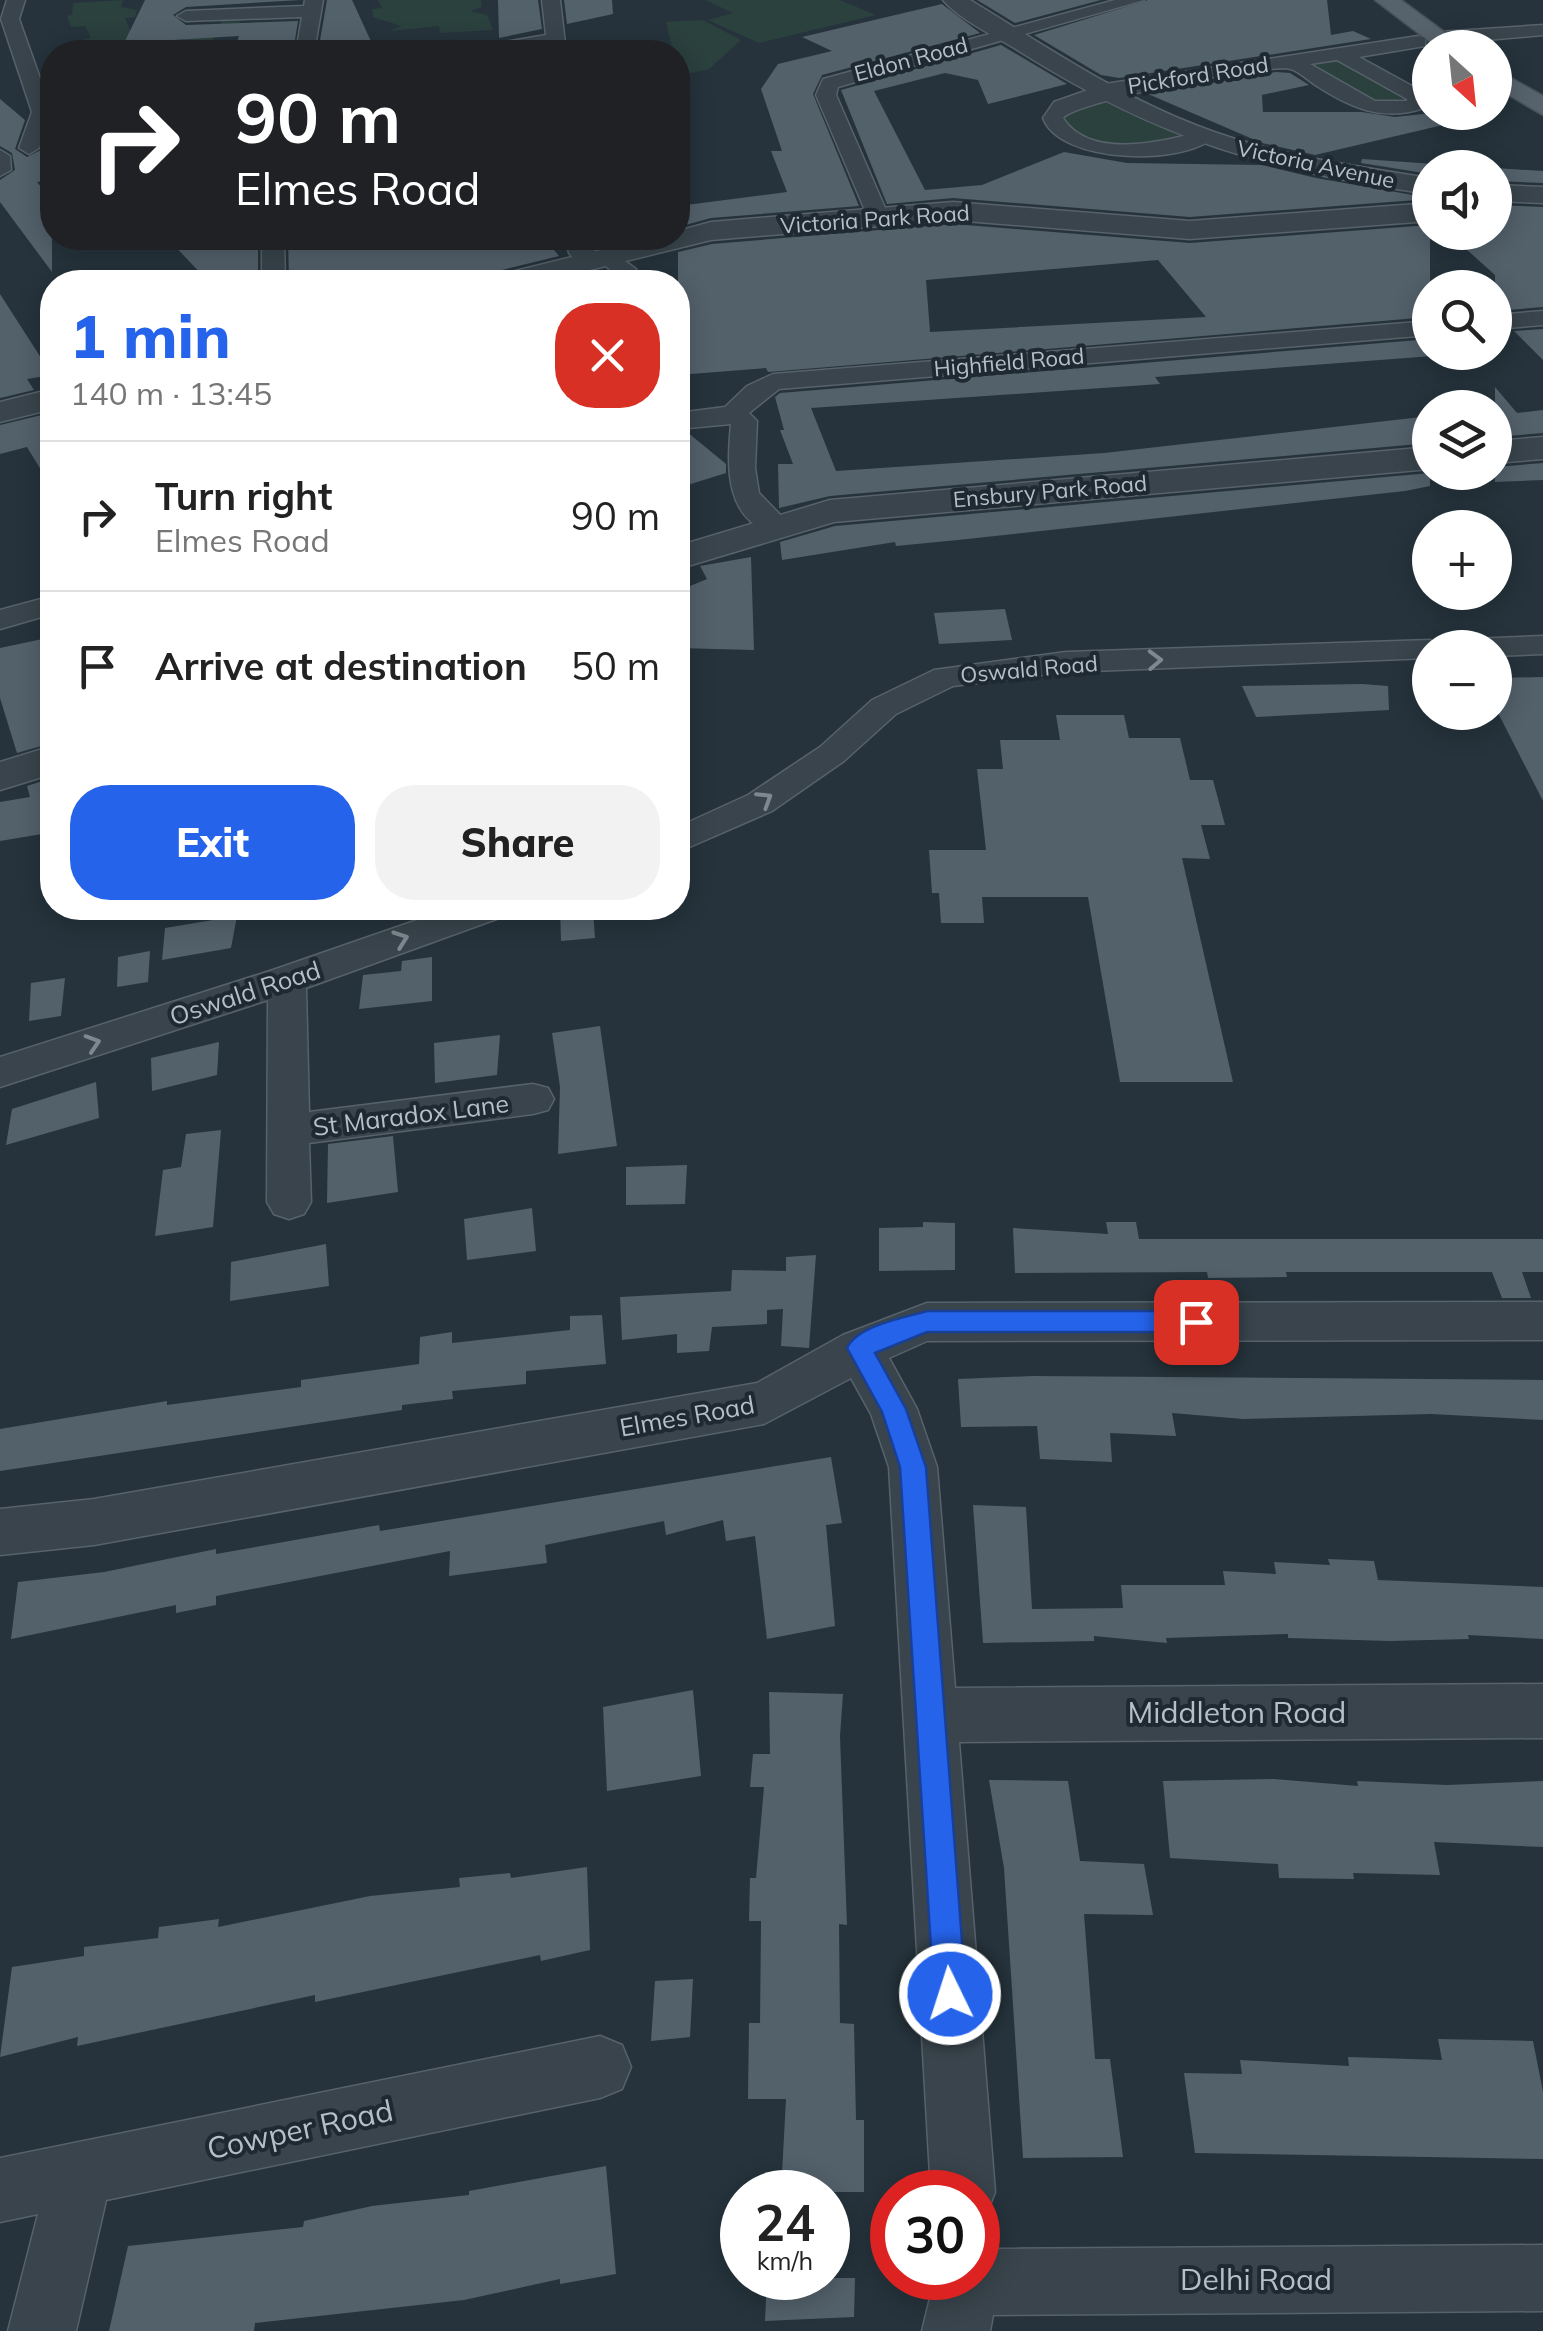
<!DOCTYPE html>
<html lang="en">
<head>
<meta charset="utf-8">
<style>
	body { margin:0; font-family:Mulish,sans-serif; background:#f2f2f2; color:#222; height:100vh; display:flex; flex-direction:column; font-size:38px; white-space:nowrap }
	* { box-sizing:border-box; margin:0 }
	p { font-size:32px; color:#767676 }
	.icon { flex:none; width:55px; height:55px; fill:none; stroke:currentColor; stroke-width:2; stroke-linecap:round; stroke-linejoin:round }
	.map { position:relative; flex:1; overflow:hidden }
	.drawer { position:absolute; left:40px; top:270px; width:650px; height:650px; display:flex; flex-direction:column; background:#fff; border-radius:40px; box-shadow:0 5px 25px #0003 }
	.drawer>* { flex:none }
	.guide { position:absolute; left:40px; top:40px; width:650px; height:210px; border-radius:40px; box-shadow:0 5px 25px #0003; background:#202124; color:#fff; overflow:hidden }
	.needle { width:65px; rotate:153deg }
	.fabs { position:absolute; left:1412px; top:30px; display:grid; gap:20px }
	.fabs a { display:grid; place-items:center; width:100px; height:100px; border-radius:50%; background:#fff; box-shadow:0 5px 25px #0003; font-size:50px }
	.speed { position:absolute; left:720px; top:2170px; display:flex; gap:20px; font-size:50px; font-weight:700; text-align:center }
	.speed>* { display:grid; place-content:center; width:130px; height:130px; border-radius:50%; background:#fff; box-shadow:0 5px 25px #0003; line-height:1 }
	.speed small { font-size:25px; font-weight:400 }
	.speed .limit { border:15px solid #d22; background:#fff; color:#111 }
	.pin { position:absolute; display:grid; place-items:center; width:85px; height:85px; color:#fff; margin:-42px; border-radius:20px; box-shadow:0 5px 15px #0006 }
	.me { position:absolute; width:110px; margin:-55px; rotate:356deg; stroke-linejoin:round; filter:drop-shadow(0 0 8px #0008) }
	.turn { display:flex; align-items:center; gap:35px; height:210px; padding:0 30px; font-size:45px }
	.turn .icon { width:130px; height:130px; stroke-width:2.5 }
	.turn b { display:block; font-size:70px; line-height:85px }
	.round { display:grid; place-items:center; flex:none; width:105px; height:105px; border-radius:40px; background:#f2f2f2 }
	.overview { display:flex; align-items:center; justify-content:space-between; height:170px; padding:0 30px }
	h1 { font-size:60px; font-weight:800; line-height:75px; color:#2563eb }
	.cta { display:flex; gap:20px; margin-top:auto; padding:20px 30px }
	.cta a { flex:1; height:115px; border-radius:40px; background:#2563eb; color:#fff; font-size:40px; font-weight:800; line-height:115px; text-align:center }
	.cta a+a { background:#f2f2f2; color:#222 }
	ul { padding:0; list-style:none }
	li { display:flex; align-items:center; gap:30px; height:150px; padding:0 30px; border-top:2px solid #e0e0e0 }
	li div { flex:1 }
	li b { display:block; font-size:38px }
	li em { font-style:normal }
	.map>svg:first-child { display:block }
	.green { fill:#2b413e }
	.building { fill:#53616b; fill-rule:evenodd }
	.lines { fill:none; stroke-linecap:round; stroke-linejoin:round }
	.minor-casing { stroke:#57626a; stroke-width:3 }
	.tertiary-casing { stroke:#57626a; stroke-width:3 }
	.primary-casing { stroke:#455058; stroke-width:3 }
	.minor { fill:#39444c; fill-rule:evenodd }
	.tertiary { fill:#39444c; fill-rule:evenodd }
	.primary { fill:#57636c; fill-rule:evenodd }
	.oneway { stroke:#7d8890 }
	.route { fill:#2563eb; stroke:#184099; stroke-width:2.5 }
	.labels { text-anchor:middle; stroke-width:8; stroke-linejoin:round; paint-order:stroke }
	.far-street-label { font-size:22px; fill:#b5bfc7; stroke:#1e2931 }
	.street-label { font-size:25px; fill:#b5bfc7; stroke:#1e2931 }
	.near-street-label { font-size:30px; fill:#b5bfc7; stroke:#1e2931 }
</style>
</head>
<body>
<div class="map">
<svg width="1543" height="2331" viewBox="0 0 1543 2331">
	<rect width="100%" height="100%" fill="#26333c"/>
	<g class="green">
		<path d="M123,0L121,7L137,10L135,17L125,18L134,39L147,45L184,40L187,27L220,25L222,18L251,15L249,20L239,21L242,24L213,38L212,44H236V52L79,50L77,41L91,38L85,26L71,27L67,16L72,15L73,3Z"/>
		<path d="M378,0H481L482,7L470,11L487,15L493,30L440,33L439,26L390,31L401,26L373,17L372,9L382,8Z"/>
		<path d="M705,0H840L876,15L759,43L708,20L733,13Z"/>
		<path d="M703,20L741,40L709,69L678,76V52H673L666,22Z"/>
		<path d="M1343,59L1405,93L1410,101L1386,107L1304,65Z"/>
		<path d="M1101,97L1188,139C1148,144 1103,153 1068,126L1064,115Z"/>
	</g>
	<g class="building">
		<path d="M145,0H301L186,7L173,15L186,25L298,21L293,52H234L239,36L124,43Z"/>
		<path d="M327,0H352L375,50L318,52Z"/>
		<path d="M498,0H538L542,29L499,38Z"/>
		<path d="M564,0H612L613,14L567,24Z"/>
		<path d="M977,0H1101L1015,23Z"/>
		<path d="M1148,0H1327L1331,35L1353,31L1371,39L1119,78L1101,75L1034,35Z"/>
		<path d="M942,4L980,33L822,75L813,94L859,206L711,218L678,227V206L787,192L771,151H782L761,89L778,64L832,51L802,37Z"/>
		<path d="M1001,45L1067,84L988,104L978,80L945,73L874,91L925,190L982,185L1064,152L1127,163L1262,165L1316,178L1430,198V199L1190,217L953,198L887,204L841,90Z"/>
		<path d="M1276,72L1290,73L1309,85L1262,95L1263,112H1362L1395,117L1442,112L1443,125L1315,155L1262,143L1148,94Z"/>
		<path d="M0,99L25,120L15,149L27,157L43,149L52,122V180L37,182L52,201V272L0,202V180L15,170L12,153L0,146Z"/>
		<path d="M1362,159L1493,168H1430V174L1361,163Z"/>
		<path d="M1495,168L1543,171V183L1495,181Z"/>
		<path d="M1495,205L1543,207V307L1495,311V275L1447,232H1495Z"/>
		<path d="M953,224L1190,243L1430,225V317L768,372L766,368L678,375V252L712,244ZM1158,260L1206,317L930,332L926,280Z"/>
		<path d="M167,238H258V282H209Z"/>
		<path d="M288,238H481V243L544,238L559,256L494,272L487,282H289Z"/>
		<path d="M0,294L52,375L27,379L34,390L0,398Z"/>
		<path d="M1543,329V360L1514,331Z"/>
		<path d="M1430,339L1433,356L1155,377L1160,384L811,408L836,471L1104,453L1430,416V443L830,496L779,508L778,464H793L780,430H784L775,397L780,393Z"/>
		<path d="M1495,387L1517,413L1543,410V433L1495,437Z"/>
		<path d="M50,413L52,418V488L27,447L0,454V425Z"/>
		<path d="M678,432H687L726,464V473L678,488Z"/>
		<path d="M1543,463V480L1495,482V467Z"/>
		<path d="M1430,473V486L1405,491L958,540L896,546L895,542L782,560L780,542L835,526Z"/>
		<path d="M751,557L754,650L678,648V591L707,579L700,566Z"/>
		<path d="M1005,609L1012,640L939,644L934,613Z"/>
		<path d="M52,637V743L17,753L0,698V648Z"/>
		<path d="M1543,677V801L1495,707V678Z"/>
		<path d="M1362,684L1388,686L1389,710L1256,717L1242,686Z"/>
		<path d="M1056,715H1124L1129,738H1180L1190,780H1213L1225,825H1201L1210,859L1182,858L1233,1082H1120L1088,897H982L984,923H941L939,893H932L929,850H986L977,769H1003L1000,740H1060Z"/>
		<path d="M52,778V844L45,845L42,834L0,841V802L30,797L27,786Z"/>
		<path d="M560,908H593L595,938L561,941Z"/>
		<path d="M237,916L231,948L162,960L165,928Z"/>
		<path d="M150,951L148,982L117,987L118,957Z"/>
		<path d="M432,957V1001L359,1009L363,975L401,971L402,961Z"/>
		<path d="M65,978L61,1016L29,1021L31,983Z"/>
		<path d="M600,1026L617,1146L558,1154L560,1087L552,1033Z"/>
		<path d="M500,1035L497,1075L435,1083L434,1043Z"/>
		<path d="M219,1042L217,1075L152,1091L151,1058Z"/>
		<path d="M96,1082L99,1118L6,1145L12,1109Z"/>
		<path d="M221,1130L213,1227L155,1236L163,1170L181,1167L186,1134Z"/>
		<path d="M393,1136L398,1192L327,1203L328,1144Z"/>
		<path d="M687,1165L685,1204L626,1205V1167Z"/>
		<path d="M532,1208L536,1251L467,1260L464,1219Z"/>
		<path d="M923,1222L955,1223V1270L879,1271V1228L923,1227Z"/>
		<path d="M1106,1222H1136L1139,1239H1543V1272H1522L1531,1298H1502L1492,1272H1286L1287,1277L1208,1278L1207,1272L1015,1273L1013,1228L1108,1234Z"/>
		<path d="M326,1244L329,1286L230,1301L231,1262Z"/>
		<path d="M816,1255L809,1348L781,1346L783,1309L767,1310V1324L712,1327L709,1351L677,1353V1334L622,1340L620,1297L731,1291L732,1270L786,1271V1257Z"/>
		<path d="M602,1315L606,1364L526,1371V1384L452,1391L453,1399L402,1405V1410L0,1471V1429L167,1401V1405L301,1387V1380L419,1364L420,1337L452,1332V1343L570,1330V1316Z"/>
		<path d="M1033,1376L1543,1380V1420L1431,1414L1243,1419L1172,1413L1176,1436L1110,1433L1112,1462L1040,1459L1037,1426L961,1427L958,1379Z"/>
		<path d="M831,1457L842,1523L826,1525L835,1626L767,1639L755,1536L726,1541L723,1520L666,1535L664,1521L545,1545L547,1563L449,1576L450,1551L216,1596V1605L176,1613V1605L11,1639L18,1582L104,1572L216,1549V1554L379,1525L380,1531Z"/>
		<path d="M973,1505L1026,1507L1032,1609L1123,1608L1121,1585H1225L1223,1571L1276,1574L1274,1562L1330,1565L1328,1559L1374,1561L1378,1580L1543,1587V1639L1468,1635L1469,1639L1390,1641L1288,1638V1634L1166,1638L1167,1643L1094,1636V1641L983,1643Z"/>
		<path d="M693,1690L701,1776L607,1791L603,1707Z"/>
		<path d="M769,1692L843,1694L840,1736L847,1925L839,1924L840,2023L854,2024L856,2120H864V2192H781L786,2099H748L749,2023H760L761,1921H749L750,1878H756L764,1787H750L753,1754H770Z"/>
		<path d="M1274,1779L1358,1786L1357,1781L1447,1785L1543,1781V1847L1434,1842L1440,1875L1353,1873L1354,1879L1279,1878L1278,1864L1170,1858L1163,1781Z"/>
		<path d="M989,1780L1068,1781L1080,1861L1144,1864L1153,1915L1084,1914L1095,2059H1110L1123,2157L1023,2158L1004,1868Z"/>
		<path d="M587,1867L590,1950L541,1961L540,1955L315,2002V1995L77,2046L78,2037L0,2057L12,1967L84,1956V1947L158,1938L159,1927L219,1919L218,1927L370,1896L460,1887L459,1878L510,1873L511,1878Z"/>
		<path d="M693,1979L690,2037L651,2041L655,1981Z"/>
		<path d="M1438,2039L1533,2041L1543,2092V2159L1195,2153L1184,2073L1242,2074L1240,2060L1349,2066L1348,2057L1442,2060Z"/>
		<path d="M606,2166L616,2274L560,2284V2279L464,2300L255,2323L254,2331H109L128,2246L303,2227L304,2221L372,2206L469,2195V2191Z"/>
		<path d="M767,2278H855L854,2317L765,2321Z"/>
	</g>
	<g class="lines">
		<g class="minor-casing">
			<g id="minor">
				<path d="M7,0H25L19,19L52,112L39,148L29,154L19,148L32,112L1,19Z"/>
				<path d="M305,0H323L314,52H296L302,17L186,21L177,16L186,11L304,6Z"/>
				<path d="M542,0H560L566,52H548L547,46L472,52L481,46L546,35Z"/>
				<path d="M1115,0H1144L838,87L836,95L889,217L886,222H870L816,95L823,79Z"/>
				<path d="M1543,25V35L1440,44L1431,38L1440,32Z"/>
				<path d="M1418,36L1425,38V46L1359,57L1423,92L1424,108C1383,122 1351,108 1317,86C1309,81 1300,72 1291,69C1270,62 1074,102 1063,118C1091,161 1164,141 1204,131L1214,137C1183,166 1060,164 1043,118L1054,102L1105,84ZM1337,60L1407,99V101H1375L1310,64Z"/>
				<path d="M0,150L10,156L11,170L0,176Z"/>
				<path d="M262,238H284L285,282H262Z"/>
				<path d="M566,238H588L600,261L596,266H580L569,253Z"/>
				<path d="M608,249L636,269L638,282H616V276L596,256Z"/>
				<path d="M1543,311V325L1495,329V315Z"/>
				<path d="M1430,321V335L779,389L749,413L757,421L755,468L759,493L791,526L777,535C724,521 727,467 731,424L678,429V413L725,407L747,386L773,374Z"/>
				<path d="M52,596V614L0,629V610Z"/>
				<path d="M1543,636V654L1495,656V648H1456L1471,639Z"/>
				<path d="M1430,640L1445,648H1430V658L1066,672L953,686L896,714L844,761L772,811L678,852V827L748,795L820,747L872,700L934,670L1066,652Z"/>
				<path d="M452,908H507L502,917L306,988L309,1112L533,1084L548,1088L554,1099L548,1110L533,1114L309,1143L311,1202L304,1214L289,1219L274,1214L267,1202L268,1000L0,1087V1057L273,970Z"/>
				<path d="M1543,1302V1340L927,1341L889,1358L917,1409L937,1467L955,1688L1543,1684V1738L959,1742L995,2192L986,2215L978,2218V2192H931L889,1467L871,1414L851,1378L764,1424L94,1545L0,1555V1509L94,1499L757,1383L843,1335L927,1303Z"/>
				<path d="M600,2036L622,2045L631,2067L622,2089L600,2098L106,2200L76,2331H8L38,2214L0,2222V2158Z"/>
				<path d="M1543,2245V2311L993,2315L990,2331H922L935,2278H978V2249Z"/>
			</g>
		</g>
		<g class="tertiary-casing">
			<g id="tertiary">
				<path d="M943,0H970C1044,45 1117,95 1198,126C1272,155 1352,166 1430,178V194C1265,170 1162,141 1019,51C996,36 961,21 943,0Z"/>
				<path d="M1495,185L1543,187V203L1495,201Z"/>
				<path d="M953,202L1190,221L1430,203V221L1190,239L953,220L711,240L541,282H491L495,276L649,238H678V231L711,222Z"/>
				<path d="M52,389V409L0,422V402Z"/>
				<path d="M1543,437V459L1495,463V441Z"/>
				<path d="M1430,447V469L834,522L678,569V546L830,500Z"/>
				<path d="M52,746V774L0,790V762Z"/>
			</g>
		</g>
		<g class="primary-casing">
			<g id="primary">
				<path d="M1375,0H1401L1466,48H1438Z"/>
				<path d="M1495,69L1543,96V115L1495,87Z"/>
			</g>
		</g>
		<use href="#minor" class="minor"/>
		<use href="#tertiary" class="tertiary"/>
		<use href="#primary" class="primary"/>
	</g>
	<defs><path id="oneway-chevron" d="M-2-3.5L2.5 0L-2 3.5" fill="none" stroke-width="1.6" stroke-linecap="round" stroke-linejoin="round" transform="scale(2.5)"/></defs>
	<g class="oneway">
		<use href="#oneway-chevron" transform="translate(1155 660) rotate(-2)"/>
		<use href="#oneway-chevron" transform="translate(765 799) rotate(-32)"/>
		<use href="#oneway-chevron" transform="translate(401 939) rotate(-20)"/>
		<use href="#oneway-chevron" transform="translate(93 1043) rotate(-18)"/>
	</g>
	<path class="route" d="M927,1311H1196L1209,1322L1196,1332H927L875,1353L906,1409L926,1467L966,1994L961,2005L950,2010L938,2005L934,1994L900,1467L882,1412L847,1348C858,1325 904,1318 927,1311Z"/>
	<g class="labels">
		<g class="far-street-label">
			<text transform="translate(911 59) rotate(-15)" y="8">Eldon Road</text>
			<text transform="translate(1198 75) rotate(-9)" y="8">Pickford Road</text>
			<text transform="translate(1316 164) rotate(12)" y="8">Victoria Avenue</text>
			<text transform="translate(875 219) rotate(-4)" y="8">Victoria Park Road</text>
			<text transform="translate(1009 362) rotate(-5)" y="8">Highfield Road</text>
			<text transform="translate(1050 491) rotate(-5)" y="8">Ensbury Park Road</text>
			<text transform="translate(1029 669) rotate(-5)" y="8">Oswald Road</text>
		</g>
		<g class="street-label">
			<text transform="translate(245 993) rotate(-18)" y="9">Oswald Road</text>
			<text transform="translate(411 1115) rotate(-7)" y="9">St Maradox Lane</text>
			<text transform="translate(687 1416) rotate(-10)" y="9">Elmes Road</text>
		</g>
		<g class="near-street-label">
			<text x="1237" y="1723">Middleton Road</text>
			<text transform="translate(300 2130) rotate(-12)" y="10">Cowper Road</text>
			<text x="1256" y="2290">Delhi Road</text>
		</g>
	</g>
</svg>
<div class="fabs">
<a><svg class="needle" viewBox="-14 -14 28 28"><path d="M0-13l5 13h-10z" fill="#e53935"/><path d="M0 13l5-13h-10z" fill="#767676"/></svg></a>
<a><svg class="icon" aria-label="sound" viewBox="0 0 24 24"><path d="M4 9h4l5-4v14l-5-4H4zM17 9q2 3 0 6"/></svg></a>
<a><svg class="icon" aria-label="search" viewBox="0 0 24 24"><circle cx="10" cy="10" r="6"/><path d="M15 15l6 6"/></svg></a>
<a><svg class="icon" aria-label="layers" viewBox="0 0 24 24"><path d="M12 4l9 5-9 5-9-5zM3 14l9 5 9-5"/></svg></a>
<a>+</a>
<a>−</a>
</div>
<div class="speed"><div>24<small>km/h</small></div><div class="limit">30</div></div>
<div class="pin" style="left:1196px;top:1322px;background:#d93025"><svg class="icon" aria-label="arrive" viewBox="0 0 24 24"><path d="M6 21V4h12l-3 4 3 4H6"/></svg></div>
<svg class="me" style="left:950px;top:1994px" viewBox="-20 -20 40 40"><circle r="17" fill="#2563eb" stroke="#fff" stroke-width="3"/><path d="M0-11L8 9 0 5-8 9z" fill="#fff"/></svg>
<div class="guide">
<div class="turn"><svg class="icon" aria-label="right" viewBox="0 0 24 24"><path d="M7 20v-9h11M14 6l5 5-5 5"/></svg><div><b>90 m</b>Elmes Road</div></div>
</div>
<section class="drawer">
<div class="overview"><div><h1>1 min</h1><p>140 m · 13:45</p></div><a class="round" style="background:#d93025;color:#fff"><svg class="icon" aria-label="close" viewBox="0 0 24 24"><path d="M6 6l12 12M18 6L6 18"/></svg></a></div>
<ul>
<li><svg class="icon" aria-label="right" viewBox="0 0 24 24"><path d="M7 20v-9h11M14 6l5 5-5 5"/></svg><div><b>Turn right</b><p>Elmes Road</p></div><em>90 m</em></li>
<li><svg class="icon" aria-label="arrive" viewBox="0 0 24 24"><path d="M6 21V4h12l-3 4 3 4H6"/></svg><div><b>Arrive at destination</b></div><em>50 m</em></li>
</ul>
<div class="cta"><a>Exit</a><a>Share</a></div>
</section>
</div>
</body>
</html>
